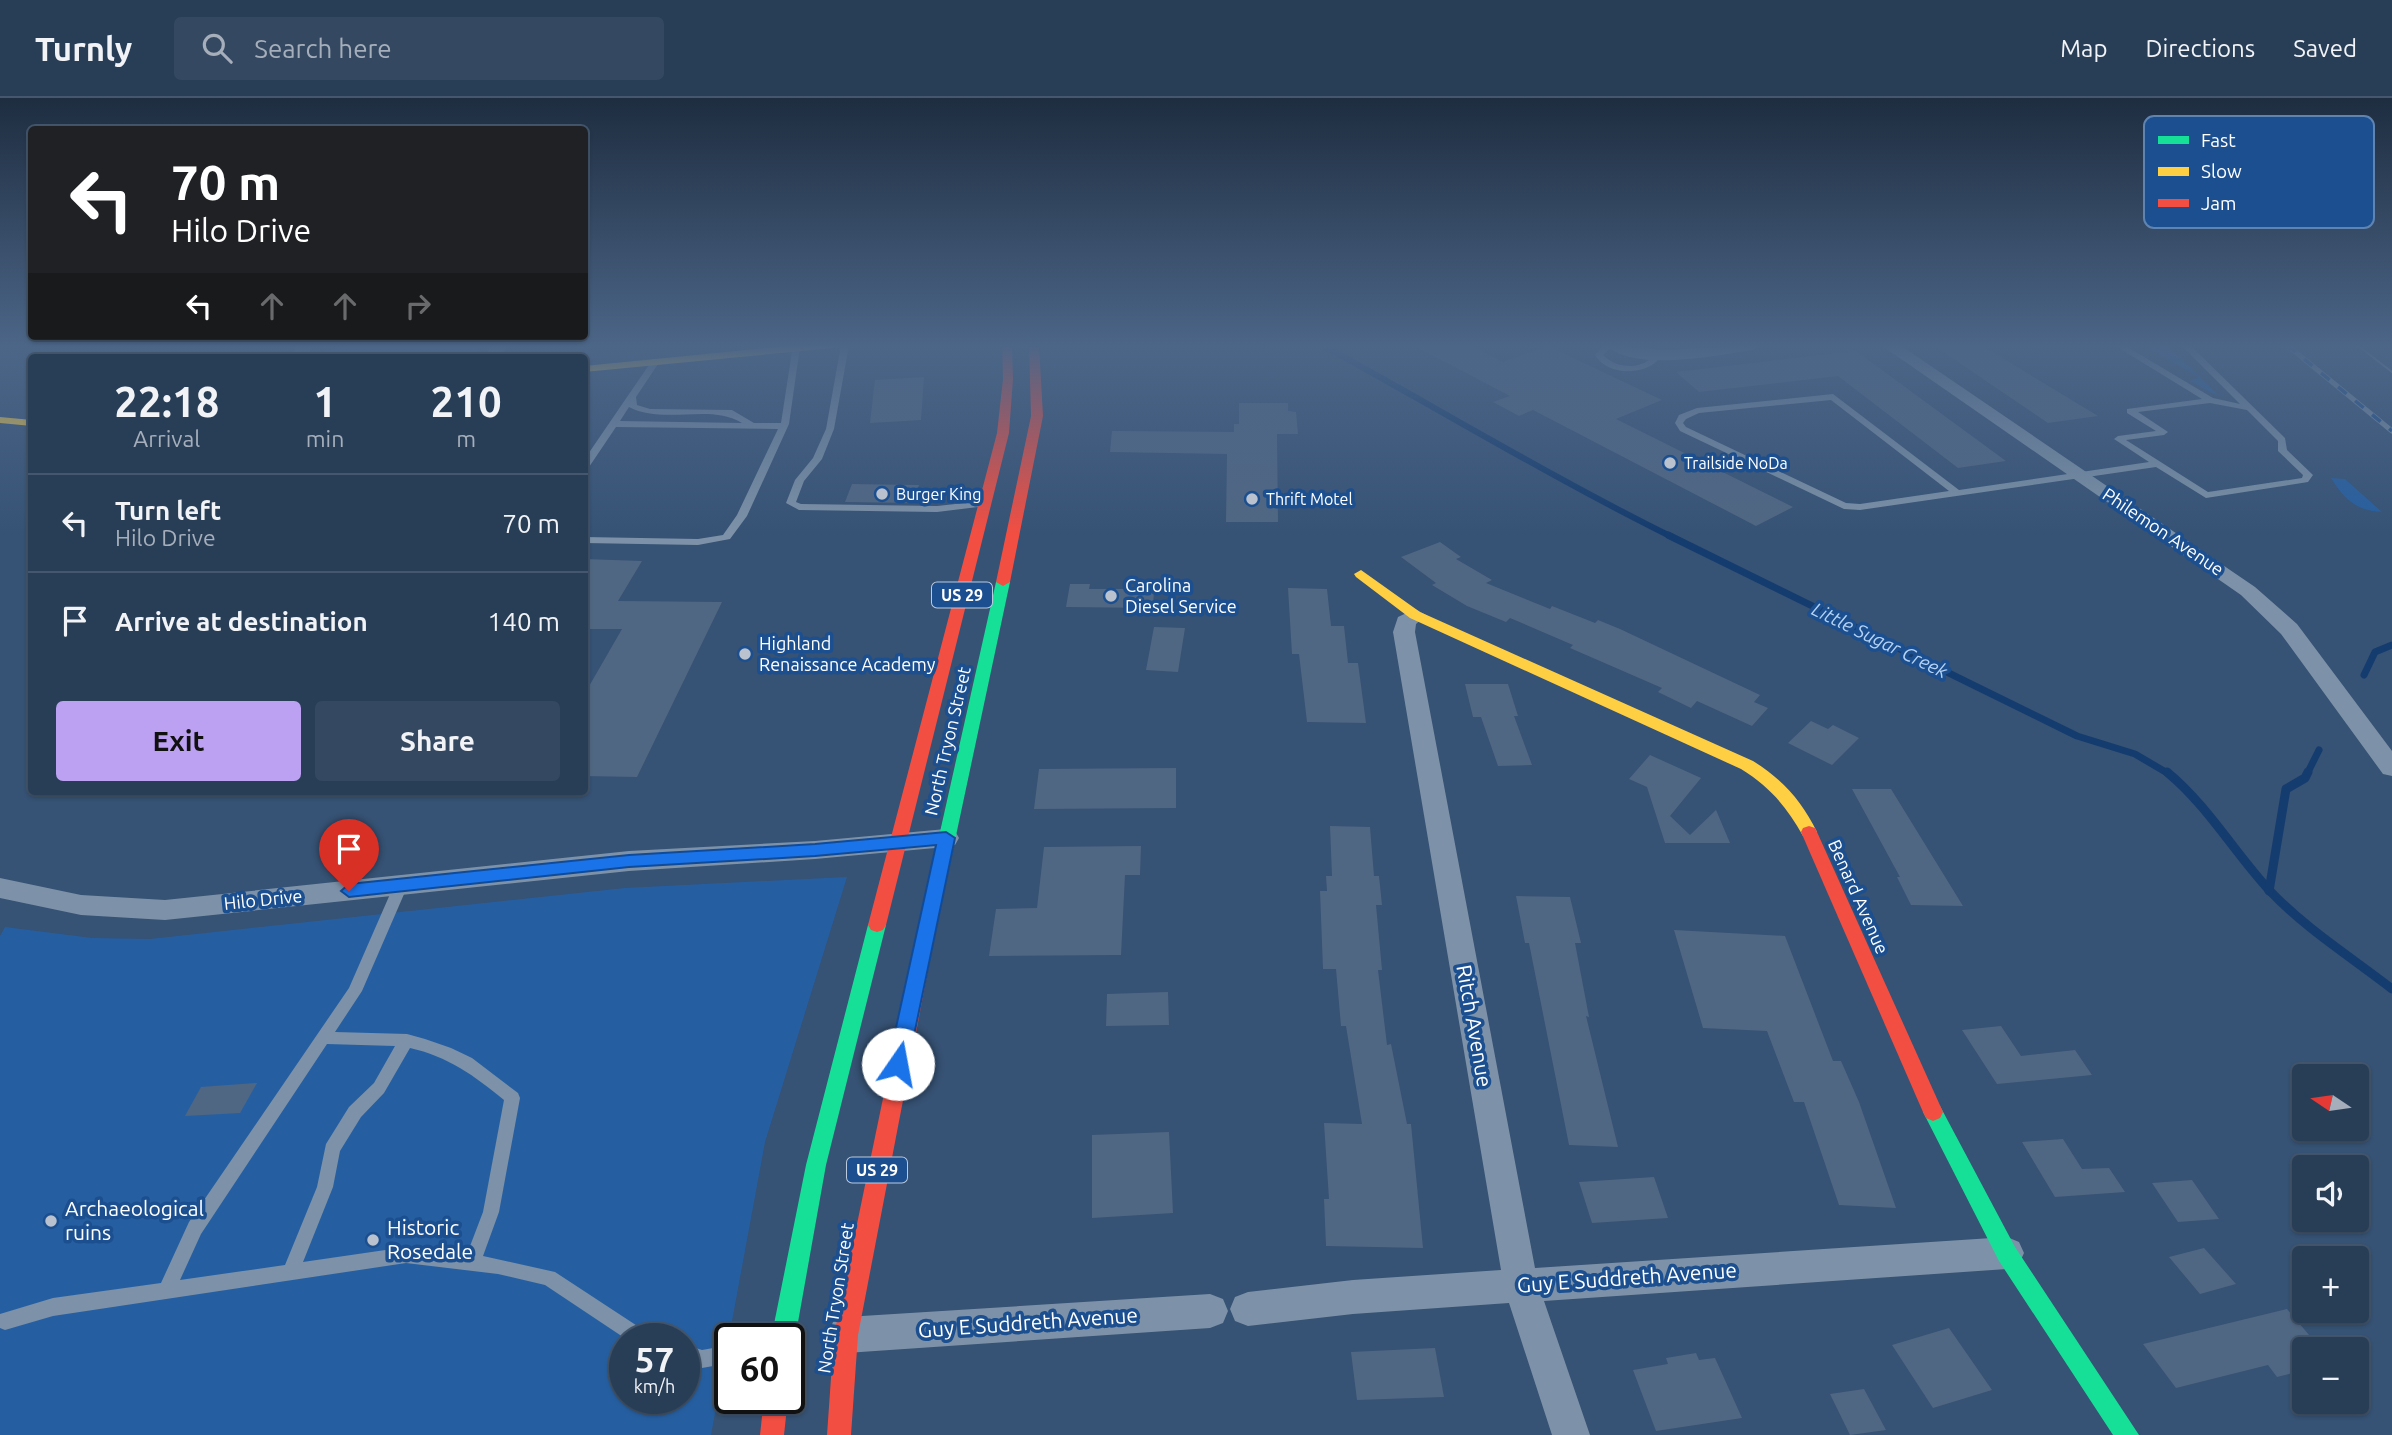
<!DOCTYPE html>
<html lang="en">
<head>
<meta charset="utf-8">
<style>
	body { margin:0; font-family:Ubuntu,sans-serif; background:#344961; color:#f1f3f6; height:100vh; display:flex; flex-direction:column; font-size:26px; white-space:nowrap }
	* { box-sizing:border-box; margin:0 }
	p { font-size:23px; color:#a5aeba }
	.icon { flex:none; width:38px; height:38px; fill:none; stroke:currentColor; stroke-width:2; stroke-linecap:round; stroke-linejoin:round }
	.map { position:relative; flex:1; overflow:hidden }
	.drawer { position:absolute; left:28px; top:256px; width:560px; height:441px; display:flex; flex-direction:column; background:#283e57; border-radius:7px; box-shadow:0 2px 5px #0004,0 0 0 2px #44576d }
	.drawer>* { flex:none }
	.banner { position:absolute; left:28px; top:28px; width:560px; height:214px; border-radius:7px; box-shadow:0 2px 5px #0004,0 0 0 2px #44576d; background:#202124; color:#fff; overflow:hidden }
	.needle { width:46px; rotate:283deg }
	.fabs { position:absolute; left:2292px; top:966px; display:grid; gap:14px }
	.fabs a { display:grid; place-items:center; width:77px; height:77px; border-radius:7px; background:#283e57; box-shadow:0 2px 5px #0004,0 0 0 2px #44576d; font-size:35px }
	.speed { position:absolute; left:609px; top:1225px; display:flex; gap:14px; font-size:35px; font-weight:700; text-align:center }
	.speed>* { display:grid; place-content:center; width:91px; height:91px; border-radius:50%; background:#283e57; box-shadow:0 2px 5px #0004,0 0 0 2px #44576d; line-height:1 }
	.speed small { font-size:18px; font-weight:400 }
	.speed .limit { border:4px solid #111; border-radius:10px; background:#fff; color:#111 }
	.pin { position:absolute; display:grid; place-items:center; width:60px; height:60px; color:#fff; margin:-72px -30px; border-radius:50% 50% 50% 0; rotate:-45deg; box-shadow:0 0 7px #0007 }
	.pin .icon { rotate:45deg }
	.me { position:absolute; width:77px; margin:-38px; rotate:12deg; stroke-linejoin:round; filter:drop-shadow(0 0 5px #0008) }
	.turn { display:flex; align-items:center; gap:24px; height:147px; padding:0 28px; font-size:32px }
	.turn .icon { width:91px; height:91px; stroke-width:2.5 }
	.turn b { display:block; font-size:49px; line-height:60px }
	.lanes { display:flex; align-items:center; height:66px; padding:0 28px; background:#0003; justify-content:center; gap:35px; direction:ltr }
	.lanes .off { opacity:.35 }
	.eta { display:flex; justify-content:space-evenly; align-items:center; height:119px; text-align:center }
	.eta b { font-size:42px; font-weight:700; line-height:49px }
	.action { display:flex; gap:14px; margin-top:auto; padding:14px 28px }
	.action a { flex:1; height:80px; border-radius:7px; background:#bca0f2; color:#111; font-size:28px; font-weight:700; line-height:80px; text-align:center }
	.action a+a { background:#344961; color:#f1f3f6 }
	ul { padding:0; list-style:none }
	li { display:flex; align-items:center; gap:21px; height:98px; padding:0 28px; border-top:2px solid #44576d }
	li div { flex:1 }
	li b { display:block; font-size:26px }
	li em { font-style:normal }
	header { display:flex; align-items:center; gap:42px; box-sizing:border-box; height:98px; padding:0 35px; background:#283e57; border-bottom:2px solid #44576d }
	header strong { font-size:33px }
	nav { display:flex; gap:38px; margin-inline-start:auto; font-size:24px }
	.search { width:490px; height:63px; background:#344961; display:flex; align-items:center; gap:18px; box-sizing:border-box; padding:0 24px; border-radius:7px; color:#a5aeba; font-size:26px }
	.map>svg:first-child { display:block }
	.green { fill:#265fa1; fill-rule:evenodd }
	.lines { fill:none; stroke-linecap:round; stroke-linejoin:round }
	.stream-far2 { stroke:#153c6e; stroke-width:6 }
	.stream-far1 { stroke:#153c6e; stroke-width:7 }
	.stream { stroke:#153c6e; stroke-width:9 }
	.building { fill:#506783 }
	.lane { fill:#7d92a8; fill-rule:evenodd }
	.street { fill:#7d92a8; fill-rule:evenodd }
	.fast { fill:#16e098; fill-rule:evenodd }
	.slow { fill:#ffcf43; fill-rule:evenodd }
	.jam { fill:#f24e42; fill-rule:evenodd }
	.tram { stroke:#7e92a7; stroke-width:2 }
	.rail-casing { stroke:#7e92a7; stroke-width:5 }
	.rail { stroke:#1b4f8f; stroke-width:3.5; stroke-dasharray:11; stroke-linecap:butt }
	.route { fill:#1a73e8; stroke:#114b97; stroke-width:2 }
	.poi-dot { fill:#b9c2ce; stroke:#1b4f8f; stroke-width:2.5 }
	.labels { text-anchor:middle; stroke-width:7; stroke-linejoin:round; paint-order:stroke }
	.far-poi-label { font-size:16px; fill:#fff; stroke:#1b4f8f; text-anchor:start }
	.shield { fill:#1b4f8f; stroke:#bbcadd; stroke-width:2 }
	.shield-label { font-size:16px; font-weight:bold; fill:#fff }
	.street-label { font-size:18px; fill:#fff; stroke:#1b4f8f }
	.poi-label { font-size:18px; fill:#fff; stroke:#1b4f8f; text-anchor:start }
	.water-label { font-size:19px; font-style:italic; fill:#b5d3f5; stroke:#1b4f8f }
	.near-street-label { font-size:21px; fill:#fff; stroke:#1b4f8f }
	.near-poi-label { font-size:21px; fill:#fff; stroke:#1b4f8f; text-anchor:start }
	.key { fill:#1b4f8f; stroke:#5f84b1; stroke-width:2 }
	.key-label { font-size:19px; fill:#fff }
</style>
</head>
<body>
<header>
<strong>Turnly</strong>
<div class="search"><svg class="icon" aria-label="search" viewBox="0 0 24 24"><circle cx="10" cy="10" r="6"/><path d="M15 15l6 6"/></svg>Search here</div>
<nav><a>Map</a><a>Directions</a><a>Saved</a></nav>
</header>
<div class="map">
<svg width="2392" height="1337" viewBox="0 0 2392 1337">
	<rect width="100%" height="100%" fill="#365274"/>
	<g class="green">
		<path d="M353,247H479L476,259H324V253Z"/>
		<path d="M2142,247H2167L2217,296L2232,298L2214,296L2190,283L2199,279Z"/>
		<path d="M2331,380L2345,381L2382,414C2356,413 2344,401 2331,380Z"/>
		<path d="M847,779L765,1044L711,1337H0V838L5,829L92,840L150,841L625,790ZM625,1241H684V1300H625Z"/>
	</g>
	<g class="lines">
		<path class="stream-far2" d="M1322,247C1439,311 1553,380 1672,439"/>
		<g class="stream-far1">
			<path d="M1668,437L2077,638L2135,656L2169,676"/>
			<path d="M2364,577L2375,554L2392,547"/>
			<path d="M2307,676L2319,652"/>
		</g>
		<g class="stream">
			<path d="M2167,674C2208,708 2234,754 2270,793C2306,831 2351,859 2392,891"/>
			<path d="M2269,793L2286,691L2305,680L2308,674"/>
		</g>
	</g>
	<g class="building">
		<path d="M1413,247H1470L1503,264L1548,248L1662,302L1616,321L1793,409L1756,428L1533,312L1519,318L1493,304L1510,298Z"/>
		<path d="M1933,247H1981L2098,318L2048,325Z"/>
		<path d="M1856,253L2006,363L1958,370L1838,278L1699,294L1676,274Z"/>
		<path d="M924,279L921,322L870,325L875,282Z"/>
		<path d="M1239,305H1288V313L1296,314L1298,336H1277L1278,424H1226L1227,356L1110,354L1112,333L1234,334V326H1239Z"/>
		<path d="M852,386L919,387L912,405L845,404Z"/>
		<path d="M1440,444L1461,459L1456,461L1492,482L1486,485L1550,511L1552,508L1595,525L1598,522L1620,531L1760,597L1754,604L1768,610L1752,628L1697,603L1691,610L1658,594L1662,590L1570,550L1573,547L1510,520L1506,524L1467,508L1432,487L1436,485L1401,459Z"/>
		<path d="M584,461L642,463L618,503L722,504L637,679L584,678V597L622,531H584Z"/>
		<path d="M1070,486H1090L1089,491H1154L1153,510L1066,509Z"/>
		<path d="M1288,490L1327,491L1331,528H1344L1348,565H1358L1366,625L1307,624L1299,556H1292Z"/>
		<path d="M1154,529L1185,530L1178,574L1146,572Z"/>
		<path d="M1465,586H1508L1518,618H1514L1532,667L1498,668L1481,619H1473Z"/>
		<path d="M1811,623L1828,631L1833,627L1859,640L1832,667L1788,645Z"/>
		<path d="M1650,657L1701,680L1670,718L1690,737L1716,712L1730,745H1665L1647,689L1629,681Z"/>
		<path d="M1176,670V710L1034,711L1039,671Z"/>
		<path d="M1852,691H1891L1963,808L1911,807L1897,779H1900Z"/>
		<path d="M1330,728L1370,729L1374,778H1379L1382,807H1376L1382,872H1378L1387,947L1391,946L1407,1026H1411L1423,1150L1326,1148L1324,1101H1329L1324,1025L1362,1026L1346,928H1341L1336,871H1323L1320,793H1327L1326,778H1332Z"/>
		<path d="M1141,748L1140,777H1125L1121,857L989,858L996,811L1037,810L1044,749Z"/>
		<path d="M1516,798L1570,799L1581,845H1575L1589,919L1586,918L1618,1049L1569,1047L1529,845H1525Z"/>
		<path d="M1674,832L1785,838L1833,963H1841L1859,1004L1896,1110L1839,1107L1804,1004H1794L1767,933L1703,930Z"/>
		<path d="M1168,894L1169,927L1106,928L1107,896Z"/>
		<path d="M2001,928L2021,958L2075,952L2092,977L1997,986L1962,932Z"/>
		<path d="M257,985L240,1015L185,1018L201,989Z"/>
		<path d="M1169,1034L1173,1115L1092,1120V1037Z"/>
		<path d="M2063,1041L2082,1071L2109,1070L2125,1094L2055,1099L2022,1044Z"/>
		<path d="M1654,1079L1668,1120L1592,1125L1579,1084Z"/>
		<path d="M2192,1082L2219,1121L2178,1124L2152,1085Z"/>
		<path d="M2204,1150L2236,1186L2200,1196L2169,1159Z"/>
		<path d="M2287,1211L2321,1251H2305V1272L2277,1279L2268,1267L2176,1290L2143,1246Z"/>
		<path d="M1949,1230L1992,1292L1933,1310L1892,1247Z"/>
		<path d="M1435,1250L1444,1299L1357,1302L1351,1254Z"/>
		<path d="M1696,1255L1699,1262L1715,1260L1742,1320L1656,1333L1633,1272L1668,1266L1666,1260Z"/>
		<path d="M1864,1291L1886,1332L1850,1337L1830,1296Z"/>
	</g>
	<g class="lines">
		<g class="lane">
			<path d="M793,247L800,249L789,326L747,418L730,441L698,447L584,445V439L698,441L723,437L737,417L778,331L616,329L587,372L584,373V362L653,261H656L660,263L636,299L637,307L650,311L732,312L754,325H781ZM629,309C664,327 711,305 742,325L620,323Z"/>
			<path d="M841,247H849L834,331L822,361L804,383L796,404L801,406L937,408L983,403L988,406L986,408L937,414L799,412L786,405L795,382L813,360L826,331Z"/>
			<path d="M1604,247H1613L1603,257C1615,269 1635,272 1649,262L1650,256L1654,254L1658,256L1657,263C1641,278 1607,277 1595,257Z"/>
			<path d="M2114,247H2124L2213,300L2240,306L2181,247H2190L2285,340L2287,352L2313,377L2308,384L2206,400L2156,369L1860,412L1844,411L1680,333L1675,325L1679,317L1697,310L1833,296L1959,392L2149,364L2114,341L2118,338L2156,333L2127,315V311L2202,301ZM1831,302L1949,393L1860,406L1846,405L1686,329L1683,325L1686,321L1699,315ZM2210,305L2247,312L2278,343V353L2303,377L2302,380L2208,394L2126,342L2164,337L2168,334L2138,314Z"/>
			<path d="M401,782L406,784L408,787L362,893L335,934L407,936L425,941L451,950L472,960L518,995L520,1000L499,1114L483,1158L555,1174L648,1235L651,1241H626L545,1187L498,1176L406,1165L53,1218L5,1232L0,1230V1216L53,1200L161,1185L189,1124L349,890L394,787L396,784ZM327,946L395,948L374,985L349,1009L326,1046L317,1089L285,1167L180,1182L201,1136ZM410,950C447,958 475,978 504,1002L483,1114L467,1156L406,1149L303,1164L333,1089L340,1053L361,1019L384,995Z"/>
			<path d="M684,1246L702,1252L730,1247V1265L702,1270L684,1264Z"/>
		</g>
		<g class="street">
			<path d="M296,247H312L308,259H292Z"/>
			<path d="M490,247H506L503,259H487Z"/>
			<path d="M1606,247L1665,252L1761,247L1753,252C1717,257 1635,275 1606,247Z"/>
			<path d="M1881,247H1900L2255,489L2297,526L2392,653V678L2383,676L2281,536L2241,497Z"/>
			<path d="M1415,511L1426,517L1416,526L1415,534L1535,1170L2007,1139L2019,1144L2024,1155L2019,1166L2007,1171L1544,1203L1590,1337H1552L1509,1205L1353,1216L1248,1228L1235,1223L1230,1211L1235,1199L1248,1194L1353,1182L1501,1172L1393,534L1398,519Z"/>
			<path d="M946,731L955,733L959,740L955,747L946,749L815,761L629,773L165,822L81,817L0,800V780L81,797L165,802L629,753L815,743Z"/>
			<path d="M1210,1196L1223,1201L1228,1213L1223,1225L1210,1230L846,1255L833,1250L828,1237L833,1224L846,1219Z"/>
		</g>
		<g class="fast">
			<path d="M1003,480L1010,484L934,841L931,846L925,848L919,846L916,841L996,484Z"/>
			<path d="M877,820L883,822L886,827L826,1067L795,1241L789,1250V1241H771L806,1067L868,827L871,822Z"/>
			<path d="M1933,1005L1940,1008L2015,1149L2139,1337H2113L1999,1163L1923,1014L1926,1008Z"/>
		</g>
		<g class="slow">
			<path d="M797,247H838L833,250L584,274V268Z"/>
			<path d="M0,319L32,322V328L0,325Z"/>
			<path d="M1361,472L1420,514L1753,663C1782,681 1802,703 1817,734L1815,738H1803C1787,709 1770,689 1741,671L1410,520L1356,479L1354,476Z"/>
		</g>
		<g class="jam">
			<path d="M1002,247H1012L1013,281L1009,335L886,827L883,832L877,834L871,832L868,827L997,335L1003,281Z"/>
			<path d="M1029,247H1039L1043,318L1010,484L1003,488L996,484L1031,318Z"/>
			<path d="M1809,728L1815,730L1817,734L1943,1014L1940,1020L1933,1023L1926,1020L1923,1014L1801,734L1803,730Z"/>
			<path d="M925,834L931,836L934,841L858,1237L851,1337H827L834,1237L916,841L919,836Z"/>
			<path d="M764,1300H788L784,1337H760Z"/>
		</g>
		<path class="tram" d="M2357,247L2392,274"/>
		<g class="rail-casing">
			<path id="rail" d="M2287,247L2392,333"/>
		</g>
		<use href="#rail" class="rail"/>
	</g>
	<linearGradient id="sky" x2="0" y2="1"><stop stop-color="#1e2d40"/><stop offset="0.57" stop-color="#4c6688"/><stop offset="1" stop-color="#4c6688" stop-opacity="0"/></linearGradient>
	<rect width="2392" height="435" fill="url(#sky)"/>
	<path class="route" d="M946,734L955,740L908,966L905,972H891L888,966L936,747L815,758L629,769L349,799L341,793L349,786L629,757L815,746Z"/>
	<g class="poi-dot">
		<circle cx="1670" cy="365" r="7"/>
		<circle cx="882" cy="396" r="7"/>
		<circle cx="1252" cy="401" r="7"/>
		<circle cx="1111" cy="498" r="7"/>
		<circle cx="745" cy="556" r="7"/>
		<circle cx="51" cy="1123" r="7"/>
		<circle cx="373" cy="1142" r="7"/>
	</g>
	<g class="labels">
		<g class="far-poi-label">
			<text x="1684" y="371">Trailside NoDa</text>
			<text x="896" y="402">Burger King</text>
			<text x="1266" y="407">Thrift Motel</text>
		</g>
		<g class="shield">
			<rect x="932" y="484.5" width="60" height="25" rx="5"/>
			<rect x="847" y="1059.5" width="60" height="25" rx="5"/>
		</g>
		<g class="shield-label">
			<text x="962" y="503">US 29</text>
			<text x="877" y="1078">US 29</text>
		</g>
		<g class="street-label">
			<text transform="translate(2163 434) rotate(34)" y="6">Philemon Avenue</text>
			<text transform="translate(948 643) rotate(-77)" y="6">North Tryon Street</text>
			<text transform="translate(1858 799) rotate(66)" y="6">Benard Avenue</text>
			<text transform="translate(263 802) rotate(-6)" y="6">Hilo Drive</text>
			<text transform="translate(836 1200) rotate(-81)" y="6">North Tryon Street</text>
		</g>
		<g class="poi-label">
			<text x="1125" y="494">Carolina<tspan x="1125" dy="21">Diesel Service</tspan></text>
			<text x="759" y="552">Highland<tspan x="759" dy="21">Renaissance Academy</tspan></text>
		</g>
		<g class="water-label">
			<text transform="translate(1880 542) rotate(26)" y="7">Little Sugar Creek</text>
		</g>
		<g class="near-street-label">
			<text transform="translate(1474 928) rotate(80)" y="7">Ritch Avenue</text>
			<text transform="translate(1627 1180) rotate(-4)" y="7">Guy E Suddreth Avenue</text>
			<text transform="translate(1028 1225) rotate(-4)" y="7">Guy E Suddreth Avenue</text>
		</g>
		<g class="near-poi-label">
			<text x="65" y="1118">Archaeological<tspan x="65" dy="24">ruins</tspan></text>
			<text x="387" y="1137">Historic<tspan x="387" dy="24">Rosedale</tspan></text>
		</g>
	</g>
	<rect x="2144" y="18" width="230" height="112" rx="10" class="key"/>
	<rect x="2158" y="38" width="31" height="8" fill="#16e098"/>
	<rect x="2158" y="69" width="31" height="9" fill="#ffcf43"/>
	<rect x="2158" y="101" width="31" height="8" fill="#f24e42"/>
	<g class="key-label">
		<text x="2201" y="49">Fast</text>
		<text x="2201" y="80">Slow</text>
		<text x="2201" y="112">Jam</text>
	</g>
</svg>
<div class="fabs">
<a><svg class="needle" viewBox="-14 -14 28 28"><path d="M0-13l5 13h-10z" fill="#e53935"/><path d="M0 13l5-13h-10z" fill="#a5aeba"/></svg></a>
<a><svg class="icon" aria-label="sound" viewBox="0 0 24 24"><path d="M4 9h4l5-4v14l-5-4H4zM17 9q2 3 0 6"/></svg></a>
<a>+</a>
<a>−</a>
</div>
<div class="speed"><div>57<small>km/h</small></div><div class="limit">60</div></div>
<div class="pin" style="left:349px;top:793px;background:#d93025"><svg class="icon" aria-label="arrive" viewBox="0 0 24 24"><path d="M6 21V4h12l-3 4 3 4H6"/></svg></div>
<svg class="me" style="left:898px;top:966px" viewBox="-20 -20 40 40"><circle r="19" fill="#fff"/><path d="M0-13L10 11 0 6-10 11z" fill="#1a73e8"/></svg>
<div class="banner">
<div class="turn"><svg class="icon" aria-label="left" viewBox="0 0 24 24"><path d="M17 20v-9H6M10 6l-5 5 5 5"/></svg><div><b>70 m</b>Hilo Drive</div></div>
<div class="lanes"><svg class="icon" aria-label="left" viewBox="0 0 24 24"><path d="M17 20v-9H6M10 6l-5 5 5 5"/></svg><svg class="icon off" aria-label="ahead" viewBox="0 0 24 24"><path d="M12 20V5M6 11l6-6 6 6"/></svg><svg class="icon off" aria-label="ahead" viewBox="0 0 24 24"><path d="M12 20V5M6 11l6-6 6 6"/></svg><svg class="icon off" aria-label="right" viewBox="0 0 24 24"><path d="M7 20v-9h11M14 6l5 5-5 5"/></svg></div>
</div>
<section class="drawer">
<div class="eta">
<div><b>22:18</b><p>Arrival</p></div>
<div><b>1</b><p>min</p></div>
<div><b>210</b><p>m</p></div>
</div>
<ul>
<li><svg class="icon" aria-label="left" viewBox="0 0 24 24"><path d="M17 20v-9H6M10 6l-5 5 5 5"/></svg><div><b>Turn left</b><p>Hilo Drive</p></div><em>70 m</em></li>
<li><svg class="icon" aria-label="arrive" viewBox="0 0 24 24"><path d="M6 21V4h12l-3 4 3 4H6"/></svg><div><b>Arrive at destination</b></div><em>140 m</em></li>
</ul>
<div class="action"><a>Exit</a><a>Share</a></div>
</section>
</div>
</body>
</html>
